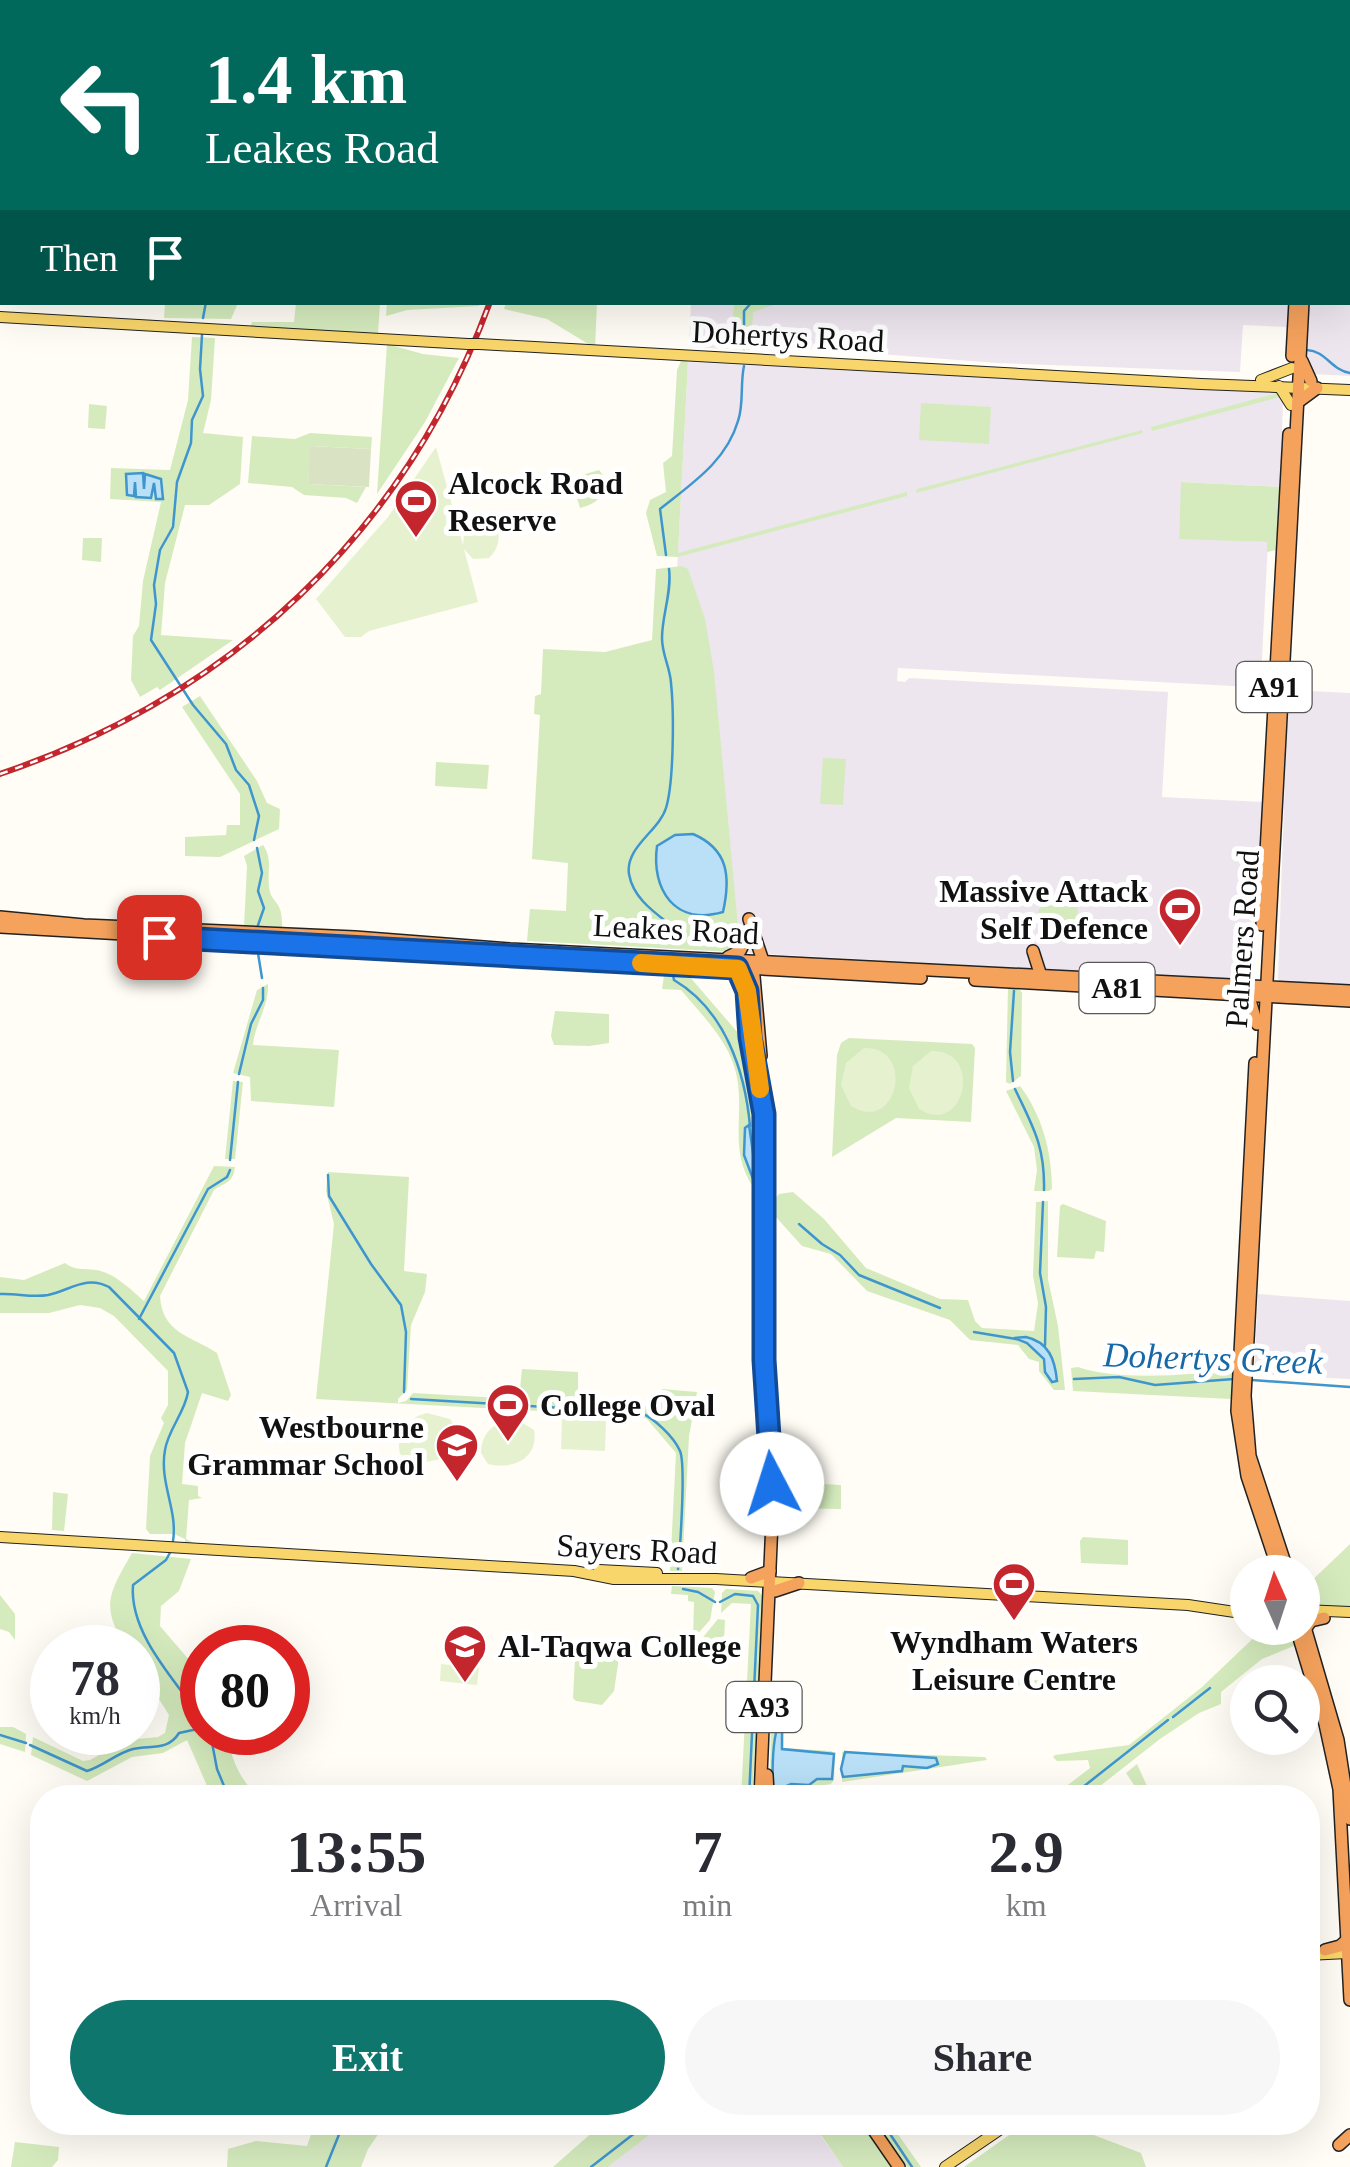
<!DOCTYPE html>
<html lang="en">
<head>
<meta charset="utf-8">
<style>
	body { margin:0; font-family:Georgia,serif; background:#f7f7f7; color:#2b2b33; height:100vh; display:flex; flex-direction:column; font-size:38px; white-space:nowrap }
	* { box-sizing:border-box; margin:0 }
	p { font-size:32px; color:#7c7c81 }
	.icon { flex:none; width:55px; height:55px; fill:none; stroke:currentColor; stroke-width:2; stroke-linecap:round; stroke-linejoin:round }
	.map { position:relative; flex:1; overflow:hidden }
	.panel { position:absolute; left:30px; top:1785px; width:1290px; height:350px; display:flex; flex-direction:column; background:#fff; border-radius:40px; box-shadow:0 10px 40px #0002 }
	.panel>* { flex:none }
	.banner { position:absolute; left:0px; top:0px; width:1350px; height:305px; box-shadow:0 10px 40px #0002; background:#00695c; color:#fff; overflow:hidden }
	.needle { width:65px; rotate:357deg }
	.buttons { position:absolute; left:1230px; top:1555px; display:grid; gap:20px }
	.buttons a { display:grid; place-items:center; width:90px; height:90px; border-radius:50%; background:#fff; box-shadow:0 10px 40px #0002; font-size:50px }
	.speed { position:absolute; left:30px; top:1625px; display:flex; gap:20px; font-size:50px; font-weight:700; text-align:center }
	.speed>* { display:grid; place-content:center; width:130px; height:130px; border-radius:50%; background:#fff; box-shadow:0 10px 40px #0002; line-height:1 }
	.speed small { font-size:25px; font-weight:400 }
	.speed .limit { border:15px solid #d22; background:#fff; color:#111 }
	.pin { position:absolute; display:grid; place-items:center; width:85px; height:85px; color:#fff; margin:-42px; border-radius:20px; box-shadow:0 5px 15px #0006 }
	.me { position:absolute; width:110px; margin:-55px; rotate:355deg; stroke-linejoin:round; filter:drop-shadow(0 0 8px #0008) }
	.turn { display:flex; align-items:center; gap:35px; height:210px; padding:0 40px; font-size:45px }
	.turn .icon { width:130px; height:130px; stroke-width:2.5 }
	.turn b { display:block; font-size:70px; line-height:85px }
	.then { display:flex; align-items:center; height:95px; padding:0 40px; background:#0003; gap:20px; font-size:38px }
	.eta { display:flex; justify-content:space-evenly; align-items:center; height:170px; text-align:center }
	.eta b { font-size:60px; font-weight:700; line-height:70px }
	.button { display:flex; gap:20px; margin-top:auto; padding:20px 40px }
	.button a { flex:1; height:115px; border-radius:60px; background:#0f766e; color:#fff; font-size:40px; font-weight:700; line-height:115px; text-align:center }
	.button a+a { background:#f7f7f7; color:#2b2b33 }
	.map>svg:first-child { display:block }
	.industrial { fill:#eee6ef }
	.green { fill:#d5ebbd }
	.cemetery { fill:#d9e3c4 }
	.pitch { fill:#e6f2cf }
	.water { fill:#b9e0f7; stroke:#3f96cf; stroke-width:2.5 }
	.lines { fill:none; stroke-linecap:round; stroke-linejoin:round }
	.stream { stroke:#3f96cf; stroke-width:2.5 }
	.major-casing { stroke:#222; stroke-width:12 }
	.highway-casing { stroke:#222; stroke-width:14 }
	.major { stroke:#f9d66b; stroke-width:10 }
	.highway { stroke:#f5a25d; stroke-width:11 }
	.rail-casing { stroke:#c4262e; stroke-width:6 }
	.rail { stroke:#fff; stroke-width:2.5; stroke-dasharray:8; stroke-linecap:butt }
	.major-bridge-casing { stroke:#222; stroke-width:12; stroke-linecap:butt }
	.major-bridge { stroke:#f9d66b; stroke-width:10 }
	.route-casing { stroke:#114b97; stroke-width:25 }
	.route { stroke:#1a73e8; stroke-width:18 }
	.slow { stroke:#f59e0b; stroke-width:18 }
	.labels { text-anchor:middle; stroke-width:10; stroke-linejoin:round; paint-order:stroke }
	.shield { fill:#fff; stroke:#585858; stroke-width:2.5 }
	.shield-label { font-size:30px; font-weight:bold; fill:#111 }
	.street-label { font-size:32px; fill:#111; stroke:#fff }
	.poi-label { font-size:32px; font-weight:bold; fill:#111; stroke:#fff; text-anchor:start }
	.water-label { font-size:35px; font-style:italic; fill:#1768a6; stroke:#fff }
</style>
</head>
<body>
<div class="map">
<svg width="1350" height="2167" viewBox="0 0 1350 2167">
	<rect width="100%" height="100%" fill="#fffdf5"/>
	<g class="industrial">
		<path d="M708,0H1064L707,2Z"/>
		<path d="M1334,0H1350V376L1312,374L1307,356L1309,303L1348,302V2Z"/>
		<path d="M691,303H1289L1288,327L1243,325L1240,372L997,363L815,349L813,346L812,349L752,346L751,350L689,347Z"/>
		<path d="M688,362L1278,393L1283,402L1280,487L1182,482L1179,538L1268,542L1261,677L1269,688L898,668L897,681L905,682L909,678L1168,692L1162,797L1263,802L1254,970L1250,975L1239,979L1189,977L657,948Z"/>
		<path d="M1288,690L1350,693V987L1282,983L1278,979Z"/>
		<path d="M1258,1294L1350,1301V1379L1254,1374Z"/>
		<path d="M665,2123H840L821,2136L843,2167H608Z"/>
	</g>
	<g class="green">
		<path d="M165,303V302L238,303L231,319L164,318Z"/>
		<path d="M296,303H380L378,334L250,329L252,322H294Z"/>
		<path d="M387,303V302L481,303L479,306L407,310L386,316Z"/>
		<path d="M506,303H597L595,348L547,319L504,309Z"/>
		<path d="M734,303H779L753,312L751,350L731,349Z"/>
		<path d="M192,337L215,338L211,400L203,433L243,437L240,484L209,505H185L165,583L161,635L233,640L160,690L157,687L140,697L131,680L133,636L139,626L143,581L161,502L110,499L111,468L170,470L188,400Z"/>
		<path d="M387,344L423,354L459,358L425,422L377,494Z"/>
		<path d="M682,359L688,362L678,553L907,492V496L678,557L657,556L646,513L650,500L666,492L663,463L672,456L677,370Z"/>
		<path d="M1278,393L1280,397L1152,431L1151,427Z"/>
		<path d="M921,403L991,407L989,444L919,440Z"/>
		<path d="M89,404L107,406L105,429L88,428Z"/>
		<path d="M1142,430L1143,433L916,493L917,489Z"/>
		<path d="M310,433L372,437L371,449L311,446L308,484L366,487L357,503L346,498L304,495L292,487L248,483L252,436L295,439Z"/>
		<path d="M599,470L609,482C599,498 599,503 580,508L573,485L575,477Z"/>
		<path d="M1181,482L1280,487L1276,550L1267,552V542L1179,539Z"/>
		<path d="M83,538H102L101,562L82,560Z"/>
		<path d="M682,566L688,569L705,619L714,671L740,947L735,952L527,941L530,909L566,911L568,863L532,859L540,715L534,714L535,696L541,694L543,649L605,652L652,640L656,569Z"/>
		<path d="M200,696L257,781L267,803L280,809L279,829L220,857L185,856V837L226,835L227,825H240V794L182,707Z"/>
		<path d="M823,758L846,759L843,805L820,804Z"/>
		<path d="M436,762L489,765L487,789L435,786Z"/>
		<path d="M263,845C273,859 267,871 269,887C271,905 283,898 282,927L244,926L247,866L244,856Z"/>
		<path d="M1043,903L1078,904L1077,929L1038,927V911Z"/>
		<path d="M665,969H683L745,1041L760,1123V1181L753,1187C726,1146 748,1109 734,1066C725,1037 700,1013 681,990L662,989Z"/>
		<path d="M268,984C269,1007 255,1023 253,1045L339,1050L334,1107L251,1101L250,1077L233,1073L257,990Z"/>
		<path d="M1008,987H1018L1022,993L1021,1076L1010,1084L1006,1082Z"/>
		<path d="M555,1011L609,1014V1043L589,1046L554,1045L551,1036Z"/>
		<path d="M849,1038L972,1044L975,1048L971,1122L896,1118L832,1157L837,1055L841,1043Z"/>
		<path d="M233,1081L243,1082L235,1159H225Z"/>
		<path d="M1020,1086C1042,1115 1052,1152 1052,1189L1049,1191H1034L1037,1170L1034,1147L1006,1091Z"/>
		<path d="M214,1166L235,1167C233,1183 226,1182 214,1190L160,1296C162,1334 192,1336 217,1353L231,1395L228,1401L202,1393L185,1443L182,1484L198,1486V1496L202,1498L189,1500L186,1539L194,1543L185,1545V1539L174,1534H150L146,1529L150,1456L164,1423L161,1418L168,1405V1371L114,1316L100,1308L80,1305L49,1313H0V1277L24,1280L65,1263C76,1271 82,1268 96,1270C115,1273 130,1289 144,1301Z"/>
		<path d="M328,1172L409,1177L404,1271L427,1274L425,1292L411,1325L407,1390L398,1399V1403L406,1401L413,1393L519,1399L522,1369L578,1372V1402L631,1405L632,1416L316,1399L334,1224L326,1191Z"/>
		<path d="M793,1192L824,1219L866,1268L940,1299L968,1300L975,1321L982,1328L1034,1331L1038,1303L1033,1276L1036,1202L1048,1201V1279L1058,1326L1065,1390H1054L1039,1371V1362L1029,1359L1018,1345L970,1340L950,1320L867,1291L831,1254L802,1246L775,1216V1199L779,1194Z"/>
		<path d="M1063,1204L1106,1221L1104,1252L1096,1251L1094,1259L1057,1257L1060,1206Z"/>
		<path d="M1078,1367C1116,1381 1191,1375 1232,1370L1231,1399L1073,1391L1071,1368Z"/>
		<path d="M662,1389L697,1392L689,1436L682,1571H670L676,1453L647,1419L639,1416L640,1405L650,1406L657,1413L661,1410Z"/>
		<path d="M782,1482L841,1485V1509L784,1508Z"/>
		<path d="M53,1492L68,1494L64,1531L52,1530Z"/>
		<path d="M1083,1537L1128,1540V1565L1081,1563L1080,1541Z"/>
		<path d="M1350,1544V1609L1308,1607L1303,1600L1302,1590Z"/>
		<path d="M132,1553L191,1559L179,1591L161,1606L160,1626L202,1675V1732L227,1733C231,1758 240,1783 261,1797H212L187,1740L163,1753L132,1757L87,1781L31,1755L33,1737L83,1761L90,1760L127,1740L158,1737L165,1733L169,1715L138,1666V1648L126,1647C100,1606 109,1593 132,1553Z"/>
		<path d="M672,1586L712,1588L715,1592L710,1620L693,1639L694,1602L688,1601V1595L671,1594Z"/>
		<path d="M726,1589L758,1591L765,1599L752,1797H741L751,1604L732,1603L721,1613L722,1593Z"/>
		<path d="M0,1595L15,1614V1640L9,1632L0,1629Z"/>
		<path d="M718,1619L725,1620L723,1659H694L695,1647Z"/>
		<path d="M1264,1628H1290L1296,1645L1262,1659L1221,1692V1704L1199,1713L1160,1739L1086,1797L1051,1798L1090,1768L1088,1760L1057,1761L1053,1757L1055,1755L1129,1745L1202,1687Z"/>
		<path d="M598,1656L619,1658L614,1691L602,1705L576,1701L573,1698L575,1660H593Z"/>
		<path d="M939,1675L1109,1684V1690L939,1681Z"/>
		<path d="M771,1714L784,1716L783,1748L832,1751L835,1755L834,1780L831,1784L780,1792L770,1789Z"/>
		<path d="M0,1727H13L26,1734L25,1752L0,1744Z"/>
		<path d="M842,1752L985,1757L987,1760L842,1782Z"/>
		<path d="M1137,1764L1152,1797H1142L1126,1773Z"/>
		<path d="M315,2123H386L368,2149L361,2167H227L228,2149L256,2141L307,2146Z"/>
		<path d="M603,2123H665L608,2167H553Z"/>
		<path d="M840,2123H862L893,2167H843L821,2135Z"/>
		<path d="M876,2123H890L921,2167H907Z"/>
		<path d="M1026,2123H1062L1141,2153L1146,2167H964Z"/>
		<path d="M15,2142L59,2147L58,2160L52,2167H11Z"/>
	</g>
	<path class="cemetery" d="M310,446L371,449L369,487L308,484Z"/>
	<g class="pitch">
		<path d="M436,447L463,545L465,525L476,514L491,517C502,530 501,547 489,558L473,559L464,549L478,602L369,631L361,637H345L316,599L388,517Z"/>
		<path d="M864,1048C916,1046 898,1135 851,1106L841,1085L846,1063Z"/>
		<path d="M931,1051C984,1049 965,1138 919,1109L909,1088L913,1066Z"/>
		<path d="M427,1413L450,1419C460,1434 454,1448 441,1459L415,1464L400,1454C395,1433 407,1418 427,1413Z"/>
		<path d="M562,1419L606,1421L605,1451L561,1449Z"/>
		<path d="M518,1420L534,1430C539,1459 512,1470 488,1464L481,1453C481,1431 497,1420 518,1420Z"/>
		<path d="M441,1664L479,1668L477,1685L440,1681Z"/>
	</g>
	<g class="water">
		<path d="M143,473L144,489L145,474L161,479L163,499H156L154,483L151,498L136,497L135,482L134,496L127,495L126,474Z"/>
		<path d="M693,834C728,849 731,876 723,912C675,926 651,890 657,846L675,835Z"/>
		<path d="M749,1125L756,1174L753,1179L744,1155L745,1128Z"/>
		<path d="M1026,1337C1049,1342 1055,1360 1057,1381L1052,1382L1045,1372L1044,1359L1027,1343L1014,1338Z"/>
		<path d="M782,1715V1749L834,1754L832,1779H817L809,1785L791,1784L780,1789L773,1787C772,1764 772,1734 782,1715Z"/>
		<path d="M845,1752L936,1758L938,1764L927,1768L903,1766L902,1771L843,1777L841,1769Z"/>
	</g>
	<g class="lines">
		<g class="stream">
			<path d="M849,0V2"/>
			<path d="M353,2V0"/>
			<path d="M203,318L206,302"/>
			<path d="M202,335L200,369L203,396L192,420L191,443L177,482L173,527L160,550L154,585L156,604L151,640L193,705L226,744L236,770L249,785L259,816L254,840"/>
			<path d="M744,349V311L752,302"/>
			<path d="M1307,350C1326,351 1331,370 1350,373"/>
			<path d="M666,555L660,509C691,484 726,462 738,421C744,404 740,384 744,366"/>
			<path d="M669,569C672,592 662,615 662,638C662,655 670,667 671,683C674,711 674,782 666,808C659,831 625,847 629,874C633,898 654,912 672,926L673,931"/>
			<path d="M257,848L262,873L258,891L264,908L257,928"/>
			<path d="M257,947L262,978"/>
			<path d="M673,975L674,980C725,1010 745,1071 750,1126"/>
			<path d="M239,1074L251,1024L263,1000V988"/>
			<path d="M1013,1081L1010,1052L1014,991"/>
			<path d="M1015,1089C1033,1127 1045,1146 1044,1190"/>
			<path d="M230,1160L238,1082"/>
			<path d="M328,1175L329,1196L371,1264L401,1305L406,1332L404,1392"/>
			<path d="M1043,1202L1040,1273L1046,1307L1045,1345"/>
			<path d="M799,1224L822,1244L840,1255L859,1275L940,1308"/>
			<path d="M0,1294C16,1293 32,1298 48,1295C71,1290 86,1275 109,1287L174,1353L188,1392C185,1412 168,1430 165,1450C159,1483 178,1510 173,1541"/>
			<path d="M139,1319L208,1189L227,1177L230,1170"/>
			<path d="M974,1332L1016,1339"/>
			<path d="M1074,1379L1119,1377L1155,1385L1234,1379"/>
			<path d="M1252,1380L1350,1387"/>
			<path d="M411,1399L631,1412"/>
			<path d="M641,1413C654,1418 674,1437 680,1451C686,1465 680,1550 678,1569"/>
			<path d="M172,1549L166,1560L133,1585C129,1634 176,1681 202,1719"/>
			<path d="M683,1589L698,1592L715,1602"/>
			<path d="M720,1602L735,1594L753,1596L758,1605L749,1798"/>
			<path d="M1173,1717L1210,1688"/>
			<path d="M210,1732L217,1769L229,1798"/>
			<path d="M0,1735L26,1743"/>
			<path d="M30,1745L87,1771C103,1766 117,1753 133,1749C151,1745 168,1751 179,1733L202,1728"/>
			<path d="M1069,1798L1168,1720"/>
			<path d="M882,2122L912,2167"/>
			<path d="M326,2167L344,2122"/>
			<path d="M591,2167L649,2122"/>
		</g>
		<g class="major-casing">
			<g id="major">
				<path d="M0,317L468,344"/>
				<path d="M479,344L1201,384L1350,390"/>
				<path d="M1261,380L1292,368"/>
				<path d="M1279,386L1291,405"/>
				<path d="M0,1537L574,1571L614,1579H716L1188,1605L1248,1614"/>
				<path d="M599,1570L657,1573"/>
				<path d="M1303,1610L1350,1612"/>
				<path d="M1308,1955L1347,1953"/>
				<path d="M945,2167L1011,2122"/>
			</g>
		</g>
		<g class="highway-casing">
			<g id="highway">
				<path d="M1327,0L1328,2"/>
				<path d="M1315,2L1316,0"/>
				<path d="M1292,356L1295,302"/>
				<path d="M1302,361L1311,381"/>
				<path d="M1298,402L1317,388"/>
				<path d="M0,917L84,925L355,937L510,949L1350,991"/>
				<path d="M749,919L763,961"/>
				<path d="M1262,925L1289,434"/>
				<path d="M0,927L193,938"/>
				<path d="M251,941L437,951"/>
				<path d="M1033,951L1041,976"/>
				<path d="M728,957L740,951L743,945"/>
				<path d="M625,961L921,978"/>
				<path d="M745,964L750,1037L764,1114V1360L773,1498L760,1798"/>
				<path d="M753,965L761,1056"/>
				<path d="M975,980L1350,1001"/>
				<path d="M1245,995L1250,1000L1257,1024"/>
				<path d="M1255,1063L1237,1411L1247,1476L1279,1572"/>
				<path d="M1288,1572L1250,1456L1245,1396L1303,302"/>
				<path d="M751,1578L770,1571"/>
				<path d="M775,1591L799,1583"/>
				<path d="M1302,1603L1310,1610"/>
				<path d="M1302,1617L1338,1740L1350,1819"/>
				<path d="M1296,1628L1325,1724L1339,1789L1350,2000"/>
				<path d="M1306,1628L1311,1621L1324,1618"/>
				<path d="M767,1775L768,1793L773,1796"/>
				<path d="M1325,1950L1340,1946L1347,1940"/>
				<path d="M868,2122L899,2167"/>
				<path d="M1339,2145L1350,2135"/>
			</g>
		</g>
		<use href="#major" class="major"/>
		<use href="#highway" class="highway"/>
		<g class="rail-casing">
			<g id="rail">
				<path d="M600,2L601,0"/>
				<path d="M0,774C232,695 405,533 490,302"/>
			</g>
		</g>
		<use href="#rail" class="rail"/>
		<g class="major-bridge-casing">
			<path id="major-bridge" d="M468,344H479"/>
		</g>
		<use href="#major-bridge" class="major-bridge"/>
	</g>
	<g class="lines">
		<g class="route-casing">
			<path id="route" d="M159,937L737,968L747,991L750,1037L764,1114V1360L772,1484"/>
		</g>
		<use href="#route" class="route"/>
		<path class="slow" d="M641,963L738,969L747,991L760,1089"/>
	</g>
	<defs>
		<g id="stadium-pin" transform="scale(2.25)"><path d="M0 17L-7.5 6A9.5 9.5 0 1 1 7.5 6Z" fill="#c4262e" stroke="#fff"/><path d="M0-5a6.5 5 0 1 0 0 10a6.5 5 0 1 0 0-10ZM-3.5-1.8h7v3.6h-7Z" fill="#fff"/></g>
		<g id="school-pin" transform="scale(2.25)"><path d="M0 17L-7.5 6A9.5 9.5 0 1 1 7.5 6Z" fill="#c4262e" stroke="#fff"/><path d="M0-5L7-2L0 1L-7-2ZM-4 1L0 2.5L4 1V4Q0 6-4 4Z" fill="#fff"/></g>
	</defs>
	<g fill-rule="evenodd">
		<use href="#stadium-pin" x="416" y="501"/>
		<use href="#stadium-pin" x="1180" y="909"/>
		<use href="#stadium-pin" x="508" y="1405"/>
		<use href="#school-pin" x="457" y="1445"/>
		<use href="#stadium-pin" x="1014" y="1584"/>
		<use href="#school-pin" x="465" y="1646"/>
	</g>
	<g class="labels">
		<g class="shield">
			<rect x="1236.5" y="662" width="75" height="50" rx="8"/>
			<rect x="1079.5" y="963" width="75" height="50" rx="8"/>
			<rect x="726.5" y="1682" width="75" height="50" rx="8"/>
		</g>
		<g class="shield-label">
			<text x="1274" y="697">A91</text>
			<text x="1117" y="998">A81</text>
			<text x="764" y="1717">A93</text>
		</g>
		<g class="street-label">
			<text transform="translate(788 336) rotate(3)" y="11">Dohertys Road</text>
			<text transform="translate(676 929) rotate(3)" y="11">Leakes Road</text>
			<text transform="translate(1242 939) rotate(-86)" y="11">Palmers Road</text>
			<text transform="translate(637 1549) rotate(3)" y="11">Sayers Road</text>
		</g>
		<g class="poi-label">
			<text x="448" y="494">Alcock Road<tspan x="448" dy="37">Reserve</tspan></text>
			<text x="1148" y="902" text-anchor="end">Massive Attack<tspan x="1148" dy="37">Self Defence</tspan></text>
			<text x="540" y="1416">College Oval</text>
			<text x="424" y="1438" text-anchor="end">Westbourne<tspan x="424" dy="37">Grammar School</tspan></text>
			<text x="1014" y="1653" text-anchor="middle">Wyndham Waters<tspan x="1014" dy="37">Leisure Centre</tspan></text>
			<text x="498" y="1657">Al-Taqwa College</text>
		</g>
		<g class="water-label">
			<text transform="translate(1213 1358) rotate(2)" y="12">Dohertys Creek</text>
		</g>
	</g>
</svg>
<div class="buttons">
<a><svg class="needle" viewBox="-14 -14 28 28"><path d="M0-13l5 13h-10z" fill="#e53935"/><path d="M0 13l5-13h-10z" fill="#7c7c81"/></svg></a>
<a><svg class="icon" aria-label="search" viewBox="0 0 24 24"><circle cx="10" cy="10" r="6"/><path d="M15 15l6 6"/></svg></a>
</div>
<div class="speed"><div>78<small>km/h</small></div><div class="limit">80</div></div>
<div class="pin" style="left:159px;top:937px;background:#d93025"><svg class="icon" aria-label="arrive" viewBox="0 0 24 24"><path d="M6 21V4h12l-3 4 3 4H6"/></svg></div>
<svg class="me" style="left:772px;top:1484px" viewBox="-20 -20 40 40"><circle r="19" fill="#fff"/><path d="M0-13L10 11 0 6-10 11z" fill="#1a73e8"/></svg>
<div class="banner">
<div class="turn"><svg class="icon" aria-label="left" viewBox="0 0 24 24"><path d="M17 20v-9H6M10 6l-5 5 5 5"/></svg><div><b>1.4 km</b>Leakes Road</div></div>
<div class="then">Then<svg class="icon" aria-label="arrive" viewBox="0 0 24 24"><path d="M6 21V4h12l-3 4 3 4H6"/></svg></div>
</div>
<section class="panel">
<div class="eta">
<div><b>13:55</b><p>Arrival</p></div>
<div><b>7</b><p>min</p></div>
<div><b>2.9</b><p>km</p></div>
</div>
<div class="button"><a>Exit</a><a>Share</a></div>
</section>
</div>
</body>
</html>
